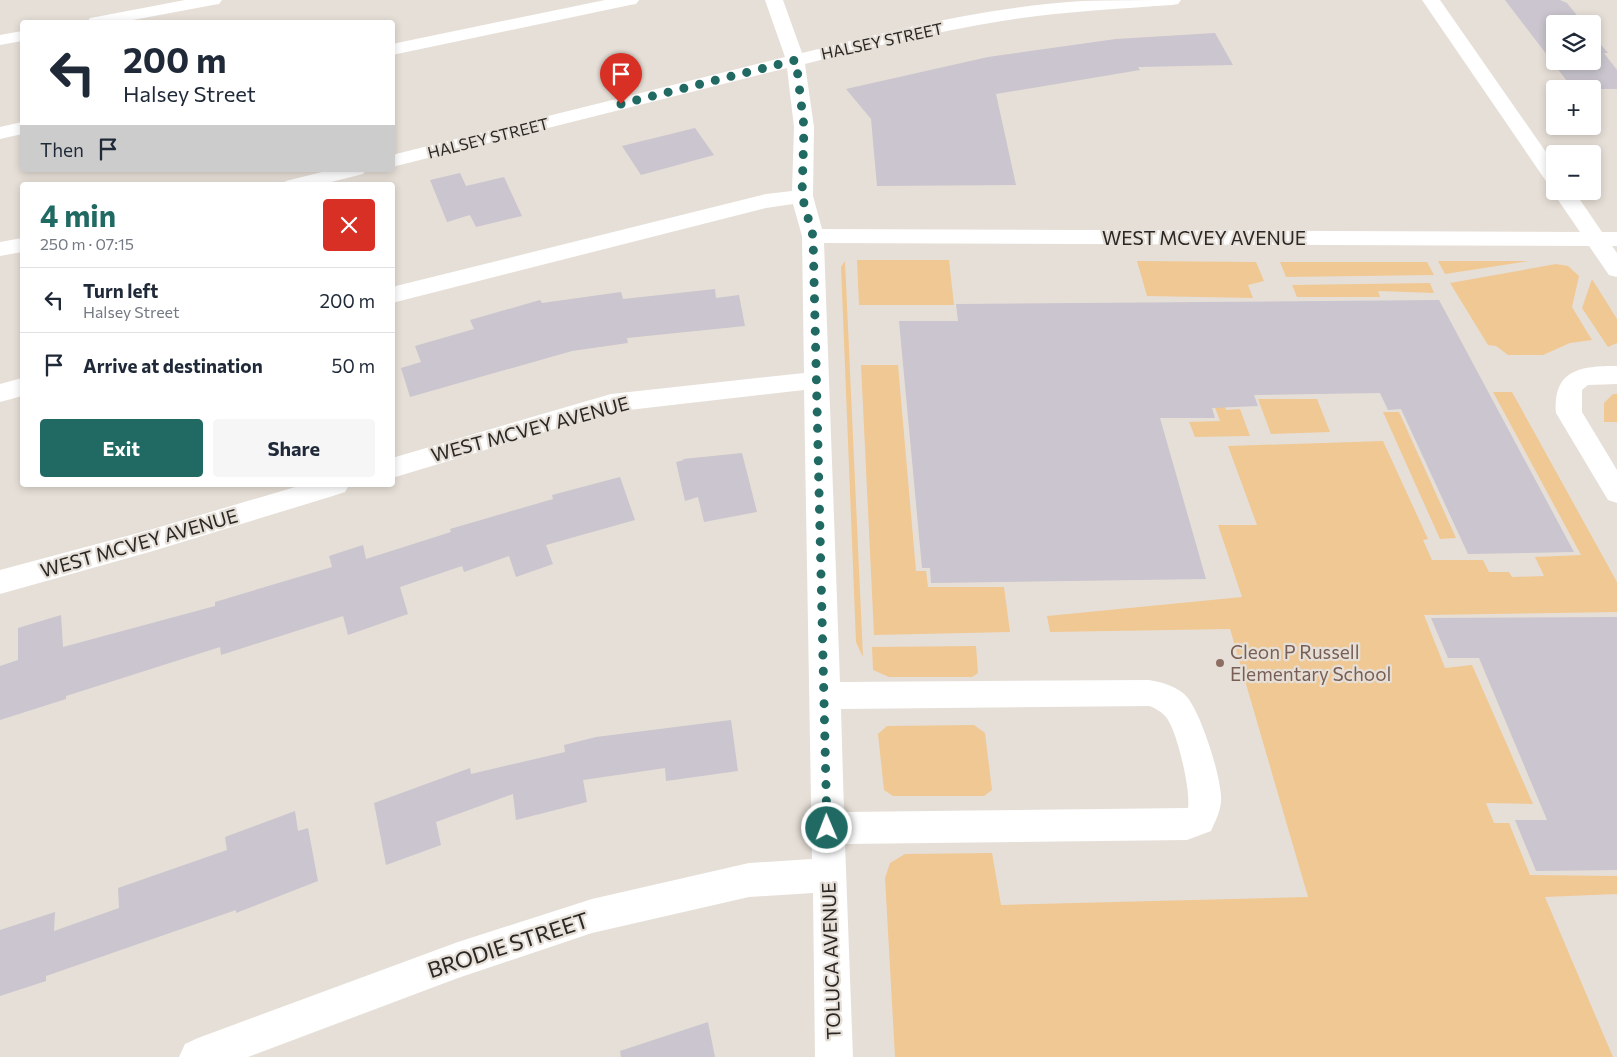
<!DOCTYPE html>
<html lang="en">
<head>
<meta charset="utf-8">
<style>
	body { margin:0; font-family:Commissioner,sans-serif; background:#f6f6f7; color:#1f2937; height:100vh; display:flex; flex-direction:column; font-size:19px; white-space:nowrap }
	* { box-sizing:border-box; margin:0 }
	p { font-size:16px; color:#747a83 }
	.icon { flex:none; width:28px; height:28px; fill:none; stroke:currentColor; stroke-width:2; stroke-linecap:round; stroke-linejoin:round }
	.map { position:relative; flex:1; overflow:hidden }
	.details { position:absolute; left:20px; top:182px; width:375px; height:305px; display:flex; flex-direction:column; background:#fff; border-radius:5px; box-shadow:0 2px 8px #0003 }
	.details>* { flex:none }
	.hud { position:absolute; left:20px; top:20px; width:375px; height:152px; border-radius:5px; box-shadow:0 2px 8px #0003; background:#fff; color:#1f2937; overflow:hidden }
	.buttons { position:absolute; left:1546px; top:15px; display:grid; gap:10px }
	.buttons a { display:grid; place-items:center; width:55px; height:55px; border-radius:5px; background:#fff; box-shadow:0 2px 8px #0003; font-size:25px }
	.pin { position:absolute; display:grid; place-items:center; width:42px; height:42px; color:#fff; margin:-51px -21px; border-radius:50% 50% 50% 0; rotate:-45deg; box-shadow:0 0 5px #0007 }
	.pin .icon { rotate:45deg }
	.me { position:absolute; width:55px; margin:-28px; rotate:359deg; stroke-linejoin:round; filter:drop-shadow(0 0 4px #0008) }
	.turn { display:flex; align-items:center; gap:18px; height:105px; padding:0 20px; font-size:22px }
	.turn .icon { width:65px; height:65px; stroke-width:2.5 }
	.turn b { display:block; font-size:35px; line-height:42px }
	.then { display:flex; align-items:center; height:48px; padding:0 20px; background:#0003; gap:10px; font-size:19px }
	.round { display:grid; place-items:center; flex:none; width:52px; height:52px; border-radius:5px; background:#f6f6f7 }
	.overview { display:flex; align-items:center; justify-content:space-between; height:85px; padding:0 20px }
	h1 { font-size:30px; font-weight:700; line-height:38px; color:#206a63 }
	.button { display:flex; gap:10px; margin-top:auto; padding:10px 20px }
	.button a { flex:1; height:58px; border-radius:5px; background:#206a63; color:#fff; font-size:20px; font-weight:700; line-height:58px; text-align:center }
	.button a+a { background:#f6f6f7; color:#1f2937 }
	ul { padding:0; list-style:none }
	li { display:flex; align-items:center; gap:15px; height:65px; padding:0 20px; border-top:1px solid #e0e1e3 }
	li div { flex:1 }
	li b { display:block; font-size:19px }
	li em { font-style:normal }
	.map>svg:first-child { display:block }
	.green { fill:#f0c894 }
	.building { fill:#cac5ce }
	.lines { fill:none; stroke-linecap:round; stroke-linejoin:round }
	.minor { fill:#fff; fill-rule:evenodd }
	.route { stroke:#206a63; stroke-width:9; stroke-dasharray:0 16.2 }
	.education-dot { fill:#8d6e63; stroke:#e6dfd7; stroke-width:2 }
	.labels { text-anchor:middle; stroke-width:4.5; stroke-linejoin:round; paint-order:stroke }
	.far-street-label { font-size:16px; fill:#2a2724; stroke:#e6dfd7 }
	.street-label { font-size:19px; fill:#2a2724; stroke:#e6dfd7 }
	.education-label { font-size:19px; fill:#785e54; stroke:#e6dfd7; text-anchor:start }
	.near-street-label { font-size:22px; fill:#2a2724; stroke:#e6dfd7 }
</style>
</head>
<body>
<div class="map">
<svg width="1617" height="1057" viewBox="0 0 1617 1057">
	<rect width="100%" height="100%" fill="#e6dfd7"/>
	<g class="green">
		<path d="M857,260H949L954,305H859Z"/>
		<path d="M845,261L863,657L856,642L841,267Z"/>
		<path d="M1137,261L1256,262L1264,281L1248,285L1253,298L1147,296Z"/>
		<path d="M1438,261H1529L1445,274Z"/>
		<path d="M1280,262H1427L1434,275L1286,277Z"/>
		<path d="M1556,264L1568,266L1579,276L1572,307L1592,340L1570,343L1543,355H1508L1496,346L1488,345L1450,283Z"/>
		<path d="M1592,279L1617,319V343L1608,347L1582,308Z"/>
		<path d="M1430,283L1434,293L1378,291L1380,297H1297L1292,285Z"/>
		<path d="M861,365H898L916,571H926L928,587H1004L1010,632L874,635Z"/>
		<path d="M1493,392H1512L1617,582V612L1424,615L1445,668L1472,665L1533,804L1486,803L1494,823H1509L1530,875L1617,876V894L1545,897L1613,1057H895L885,878L890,863L905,854L992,853L1001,905L1308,897L1230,629L1050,632L1047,616L1242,597L1218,525H1257L1228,446L1383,441L1428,539L1423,540L1432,560H1483L1489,572H1509L1512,577L1544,576L1535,557L1581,555Z"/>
		<path d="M1613,394H1617V422H1604V403Z"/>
		<path d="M1212,399H1223L1226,410L1240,409L1250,436L1195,437L1189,422L1220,421Z"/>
		<path d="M1258,399H1317L1330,432L1271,434Z"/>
		<path d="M1383,412H1399L1456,538L1440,539Z"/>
		<path d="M976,646L978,673L972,677H889L873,670L872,647Z"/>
		<path d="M974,725L985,733L992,790L984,796H893L884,790L878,734L887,726Z"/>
	</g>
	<g class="building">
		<path d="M1505,0H1560L1567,3L1584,24H1555V61H1592V34L1608,53H1604L1617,70V89H1573Z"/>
		<path d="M1215,33L1233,65L1138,67L1140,70L996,94L1016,185L877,186L871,119L846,89L988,57L1116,39Z"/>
		<path d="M695,128L714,155L641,175L622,146Z"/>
		<path d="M460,173L466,186L504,177L522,216L476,227L470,215L447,222L430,180Z"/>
		<path d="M715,289L716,298L739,295L745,326L627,338L628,343L572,351L410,397L401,368L421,362L415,346L474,329L470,320L540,300L542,303L621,292L623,299Z"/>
		<path d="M1439,300L1574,552L1468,554L1401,409L1388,410L1380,393L1254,395L1258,406L1212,408L1215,418H1160L1206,579L931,583L930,568H922L899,321H958L956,304Z"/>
		<path d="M742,453L757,512L704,522L698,497L685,501L676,462L684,460L683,459Z"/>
		<path d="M620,477L635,520L546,545L553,564L516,577L509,556L464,572L462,566L400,587L408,614L348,635L343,616L221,655L220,647L66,696V699L0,720V666L18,660V628L61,615L63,647L215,606V602L332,567L329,556L363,545L366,559L451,532L450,529L553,499L552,495Z"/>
		<path d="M1617,617V870L1536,871L1515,820H1547L1479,658H1448L1431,618Z"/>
		<path d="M731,720L738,771L666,781L665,768L583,780L587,802L516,820L513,794L436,822L441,845L386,865L374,803L470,768L471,774L565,752L564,745L596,737Z"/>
		<path d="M295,811L298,831L308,828L318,881L236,913V910L46,976V981L0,996V930L55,912L54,931L119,908L118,888L227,850L225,837Z"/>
		<path d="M708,1022L715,1057H621L620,1051Z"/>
	</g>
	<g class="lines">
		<g class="minor">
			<path d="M185,0H222L219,4L213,5L122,22H87L90,18L96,17Z"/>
			<path d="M605,0H639L636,4L630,5L392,55V44Z"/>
			<path d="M765,0H783L802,53C893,30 987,7 1082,1C1115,0 1148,0 1181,0L1178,4L1172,5C1115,9 1058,12 1002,21C935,32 870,47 805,64L814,127L813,196L822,229L1580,232L1552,191L1555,187V191H1574L1602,232H1617V246H1612L1617,253V277L1609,275L1589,246L824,243L840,682L1149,680C1161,682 1179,687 1187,697C1201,713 1223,781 1221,802C1220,812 1215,822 1211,831L1187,840L845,844L853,1057H815L813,893L749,897L592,933L458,978L248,1057H179L185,1044L198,1038L458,942L592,899L749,863L812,859L804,390L611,412L392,478V458L611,394L804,373L802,236L793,204L766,208L392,303V287L766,194L792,191L794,127L787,68L392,167V155L785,57ZM1149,706C1155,708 1162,712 1166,717C1177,730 1191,791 1188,808L844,812L841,709Z"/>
			<path d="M1422,0H1440L1555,165V186L1548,184Z"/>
			<path d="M22,31V41L0,45V35Z"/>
			<path d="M22,122V134L0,139V127Z"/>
			<path d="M330,170H366L363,174L319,185H282L286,181Z"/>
			<path d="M22,238V252L0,256V242Z"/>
			<path d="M1617,366V384L1588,385L1582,390V412L1617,470V503L1608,500L1556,413C1553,369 1581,366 1617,366Z"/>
			<path d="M22,378V396L0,402V384Z"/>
			<path d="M302,485H349L345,492L336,495L153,551L0,594V570L153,529Z"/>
		</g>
	</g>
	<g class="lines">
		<path class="route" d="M621,104L796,60L804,127L802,196L813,236L827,828"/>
	</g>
	<circle class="education-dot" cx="1220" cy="663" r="5"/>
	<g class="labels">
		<g class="far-street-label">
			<text transform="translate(882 41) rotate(-12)" y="6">HALSEY STREET</text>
			<text transform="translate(488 138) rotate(-14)" y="6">HALSEY STREET</text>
		</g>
		<g class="street-label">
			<text x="1204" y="245">WEST MCVEY AVENUE</text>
			<text transform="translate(530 429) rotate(-15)" y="7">WEST MCVEY AVENUE</text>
			<text transform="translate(139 543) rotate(-16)" y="7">WEST MCVEY AVENUE</text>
			<text transform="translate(831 961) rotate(-92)" y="7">TOLUCA AVENUE</text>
		</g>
		<g class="education-label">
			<text x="1230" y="659">Cleon P Russell<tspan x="1230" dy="22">Elementary School</tspan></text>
		</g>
		<g class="near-street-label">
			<text transform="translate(508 945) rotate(-18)" y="8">BRODIE STREET</text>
		</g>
	</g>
</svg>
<div class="buttons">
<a><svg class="icon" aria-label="layers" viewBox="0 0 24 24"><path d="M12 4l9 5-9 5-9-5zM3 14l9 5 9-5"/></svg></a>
<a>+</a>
<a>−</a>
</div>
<div class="pin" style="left:621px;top:104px;background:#d93025"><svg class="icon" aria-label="arrive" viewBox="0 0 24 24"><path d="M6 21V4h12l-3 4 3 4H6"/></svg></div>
<svg class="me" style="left:827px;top:828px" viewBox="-20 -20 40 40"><circle r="17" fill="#206a63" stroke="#fff" stroke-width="3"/><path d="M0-11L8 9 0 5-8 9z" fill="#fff"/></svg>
<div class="hud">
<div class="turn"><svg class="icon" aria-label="left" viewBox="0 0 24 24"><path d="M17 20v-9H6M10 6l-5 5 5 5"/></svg><div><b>200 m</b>Halsey Street</div></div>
<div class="then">Then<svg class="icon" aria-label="arrive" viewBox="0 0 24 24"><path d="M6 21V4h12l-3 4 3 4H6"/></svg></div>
</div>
<section class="details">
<div class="overview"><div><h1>4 min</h1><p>250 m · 07:15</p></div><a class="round" style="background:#d93025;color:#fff"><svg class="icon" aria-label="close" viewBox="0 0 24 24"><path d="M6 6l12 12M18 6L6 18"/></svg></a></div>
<ul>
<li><svg class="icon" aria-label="left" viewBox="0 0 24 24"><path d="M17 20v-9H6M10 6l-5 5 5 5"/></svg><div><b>Turn left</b><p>Halsey Street</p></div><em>200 m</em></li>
<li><svg class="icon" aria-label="arrive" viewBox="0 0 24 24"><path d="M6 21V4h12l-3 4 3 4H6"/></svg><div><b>Arrive at destination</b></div><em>50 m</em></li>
</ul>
<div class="button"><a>Exit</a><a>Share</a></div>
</section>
</div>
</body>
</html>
